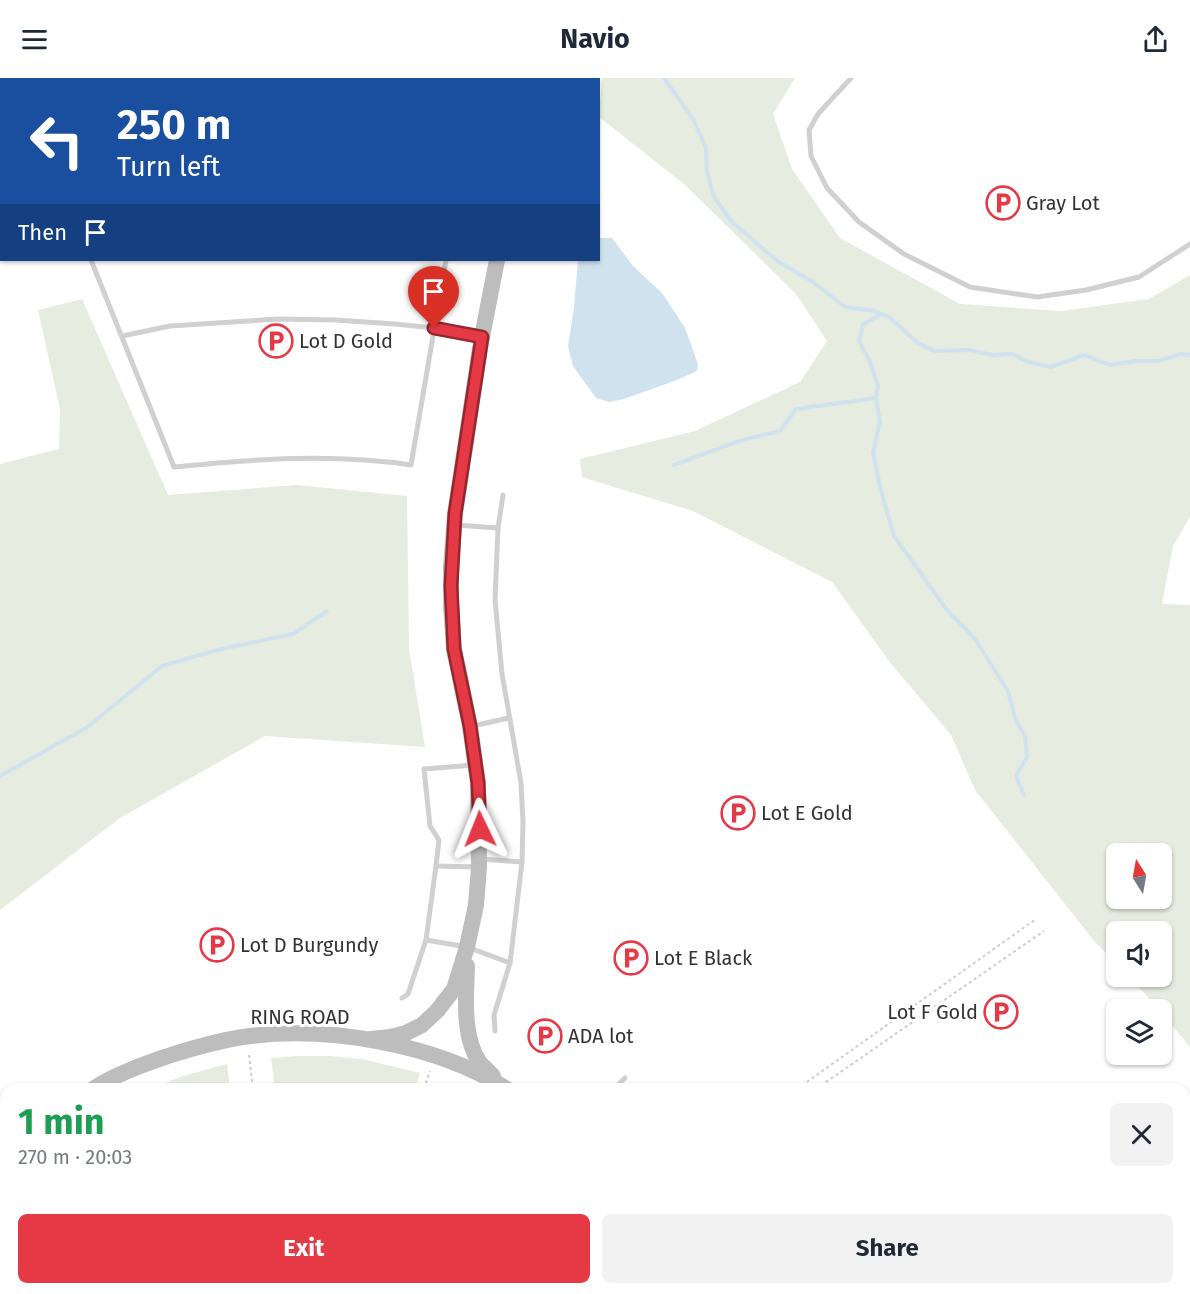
<!DOCTYPE html>
<html lang="en">
<head>
<meta charset="utf-8">
<style>
	body { margin:0; font-family:"Fira Sans",sans-serif; background:#f2f2f3; color:#1f2937; height:100vh; display:flex; flex-direction:column; font-size:22px; white-space:nowrap }
	* { box-sizing:border-box; margin:0 }
	p { font-size:20px; color:#747a83 }
	.icon { flex:none; width:33px; height:33px; fill:none; stroke:currentColor; stroke-width:2; stroke-linecap:round; stroke-linejoin:round }
	.map { position:relative; flex:1; overflow:hidden }
	.drawer { position:absolute; left:0px; top:1005px; width:1191px; height:212px; display:flex; flex-direction:column; background:#fff; border-radius:18px 18px 0 0; box-shadow:0 2px 4px #0004 }
	.drawer>* { flex:none }
	.top-card { position:absolute; left:0px; top:0px; width:600px; height:183px; box-shadow:0 2px 4px #0004; background:#1a4fa0; color:#fff; overflow:hidden }
	.needle { width:39px; rotate:349deg }
	.fabs { position:absolute; left:1106px; top:765px; display:grid; gap:12px }
	.fabs a { display:grid; place-items:center; width:66px; height:66px; border-radius:9px; background:#fff; box-shadow:0 2px 4px #0004; font-size:30px }
	.pin { position:absolute; display:grid; place-items:center; width:51px; height:51px; color:#fff; margin:-62px -26px; border-radius:50% 50% 50% 0; rotate:-45deg; box-shadow:0 0 6px #0007 }
	.pin .icon { rotate:45deg }
	.me { position:absolute; width:66px; margin:-33px; rotate:358deg; stroke-linejoin:round; filter:drop-shadow(0 0 4px #0008) }
	.turn { display:flex; align-items:center; gap:21px; height:126px; padding:0 18px; font-size:27px }
	.turn .icon { width:78px; height:78px; stroke-width:2.5 }
	.turn b { display:block; font-size:42px; line-height:51px }
	.then { display:flex; align-items:center; height:57px; padding:0 18px; background:#0003; gap:12px; font-size:22px }
	.round { display:grid; place-items:center; flex:none; width:63px; height:63px; border-radius:9px; background:#f2f2f3 }
	.head { display:flex; align-items:center; justify-content:space-between; height:102px; padding:0 18px }
	h1 { font-size:36px; font-weight:700; line-height:45px; color:#1e9e55 }
	.button { display:flex; gap:12px; margin-top:auto; padding:12px 18px }
	.button a { flex:1; height:69px; border-radius:9px; background:#e63946; color:#fff; font-size:24px; font-weight:700; line-height:69px; text-align:center }
	.button a+a { background:#f2f2f3; color:#1f2937 }
	header { display:flex; justify-content:space-between; align-items:center; height:78px; padding:0 18px; background:#fff; font-size:27px; font-weight:700 }
	.map>svg:first-child { display:block }
	.green { fill:#e6ecdf; fill-rule:evenodd }
	.water { fill:#cfe2ee }
	.lines { fill:none; stroke-linecap:round; stroke-linejoin:round }
	.stream { stroke:#cfe2ee; stroke-width:4 }
	.path { stroke:#cdcdcd; stroke-width:2; stroke-dasharray:3 3; stroke-linecap:butt }
	.lane { stroke:#d0d0d0; stroke-width:5 }
	.secondary { stroke:#bdbdbd; stroke-width:16 }
	.route-casing { stroke:#96252e; stroke-width:15 }
	.route { stroke:#e63946; stroke-width:10 }
	.labels { text-anchor:middle; stroke-width:6; stroke-linejoin:round; paint-order:stroke }
	.poi-label { font-size:20px; fill:#333; stroke:#fff; text-anchor:start }
	.street-label { font-size:20px; fill:#333; stroke:#fff }
</style>
</head>
<body>
<header><svg class="icon" aria-label="menu" viewBox="0 0 24 24"><path d="M4 6h16M4 12h16M4 18h16"/></svg>Navio<svg class="icon" aria-label="share" viewBox="0 0 24 24"><path d="M12 15V3M7 8l5-5 5 5M5 13v7h14v-7"/></svg></header>
<div class="map">
<svg width="1190" height="1216" viewBox="0 0 1190 1216">
	<rect width="100%" height="100%" fill="#fff"/>
	<g class="green">
		<path d="M602,0H795L773,36L792,91L840,160L960,226L1061,233L1149,221L1190,197V439L1173,468L1162,526L1190,527V969L1161,934V932L1159,931L1129,899L1161,898V854H1116V885L1095,864L975,712L951,657L889,583L832,504L693,433L582,399L580,381L695,353L800,304L827,263L796,216L684,106L599,39ZM1116,776H1161V820H1116Z"/>
		<path d="M82,221L168,417L297,407L407,418L409,570L425,669L265,658L120,740L0,832V386L59,371L60,331L38,232Z"/>
		<path d="M298,978H329L362,981L420,995L415,1011H275L271,980Z"/>
		<path d="M227,986L230,1011H149L183,998Z"/>
		<path d="M89,1211L546,1210L550,1213L554,1211L575,1210L579,1216H80L81,1212L88,1214Z"/>
	</g>
	<path class="water" d="M599,160H612L633,188L662,215L685,250L698,286L697,293L677,302L624,321L609,324L596,320L573,288L568,268L574,230L578,182H598Z"/>
	<g class="lines">
		<g class="stream">
			<path d="M664,0L694,43L706,70L707,94L714,119L730,142L777,183L813,204L845,229L875,233L889,239L919,266L935,273L969,272L992,277L1012,276L1029,284L1051,289L1084,277L1110,287L1136,283H1158L1181,276L1190,277"/>
			<path d="M876,320L880,344L873,375L881,413L894,458L947,532L975,561L1008,613L1016,643L1025,658L1027,679L1016,698L1024,717"/>
			<path d="M674,387L739,363L780,353L796,331L876,320L878,308L870,284L859,263L863,246L882,236"/>
			<path d="M0,698L86,650L162,588L217,572L293,556L327,533"/>
		</g>
		<g class="path">
			<path d="M249,977L253,1011"/>
			<path d="M424,1011L430,993"/>
			<path d="M797,1011L1036,841"/>
			<path d="M816,1011L1044,853"/>
			<path d="M597,1210L600,1216"/>
			<path d="M50,1216L52,1210"/>
		</g>
		<g class="lane">
			<path d="M851,0L818,36L809,52L811,78L827,110L859,144L904,176L970,209L1037,219L1086,212L1139,199L1190,166"/>
			<path d="M54,2V0"/>
			<path d="M472,2V0"/>
			<path d="M0,52L2,51"/>
			<path d="M91,182L174,389C253,381 332,375 411,387L446,182"/>
			<path d="M122,258L170,248L278,241L335,242L395,246L434,250L480,259"/>
			<path d="M456,447L498,450"/>
			<path d="M472,648L509,640"/>
			<path d="M481,781L522,784"/>
			<path d="M436,788L478,789"/>
			<path d="M426,862L467,869L510,885"/>
			<path d="M402,920L408,916L426,862L436,788L439,762L430,748L424,691L474,687"/>
			<path d="M495,953L494,937L510,885L522,784L523,744L521,705L502,596L495,522L498,450L503,417"/>
			<path d="M614,1011L625,1000"/>
			<path d="M1185,1130L1190,1129"/>
		</g>
		<g class="secondary">
			<path d="M528,2V0"/>
			<path d="M467,888C466,917 462,960 480,985C484,989 489,994 493,998"/>
			<path d="M371,961L390,959L406,955L422,947L437,933L454,911L467,869L476,827L479,789L478,705L470,648L454,571L451,527V489L455,436L481,264L497,182"/>
			<path d="M93,1011C113,997 145,986 168,978C193,970 218,963 243,959C327,947 436,966 507,1011"/>
			<path d="M0,1106L6,1098"/>
			<path d="M681,1210L683,1216"/>
		</g>
	</g>
	<g class="lines">
		<g class="route-casing">
			<path id="route" d="M434,250L482,259L455,436L451,508L454,571L470,648L478,705L480,751"/>
		</g>
		<use href="#route" class="route"/>
	</g>
	<defs>
		<g id="parking-ring" transform="scale(1.725)"><circle r="9.5" fill="#fff" stroke="#e63946" stroke-width="1.5"/><path d="M-3.5-5.5H1a3.5 3.5 0 0 1 0 7H-1V5.5H-3.5ZM-1-3.4V-.6H.8a1.4 1.4 0 0 0 0-2.8Z" fill="#e63946"/></g>
	</defs>
	<g fill-rule="evenodd">
		<use href="#parking-ring" x="1003" y="125"/>
		<use href="#parking-ring" x="276" y="263"/>
		<use href="#parking-ring" x="738" y="735"/>
		<use href="#parking-ring" x="217" y="867"/>
		<use href="#parking-ring" x="631" y="880"/>
		<use href="#parking-ring" x="1001" y="934"/>
		<use href="#parking-ring" x="545" y="958"/>
	</g>
	<g class="labels">
		<g class="poi-label">
			<text x="1026" y="132">Gray Lot</text>
			<text x="299" y="270">Lot D Gold</text>
			<text x="761" y="742">Lot E Gold</text>
			<text x="240" y="874">Lot D Burgundy</text>
			<text x="654" y="887">Lot E Black</text>
			<text x="978" y="941" text-anchor="end">Lot F Gold</text>
			<text x="568" y="965">ADA lot</text>
		</g>
		<g class="street-label">
			<text x="300" y="946">RING ROAD</text>
		</g>
	</g>
</svg>
<div class="fabs">
<a><svg class="needle" viewBox="-14 -14 28 28"><path d="M0-13l5 13h-10z" fill="#e53935"/><path d="M0 13l5-13h-10z" fill="#747a83"/></svg></a>
<a><svg class="icon" aria-label="sound" viewBox="0 0 24 24"><path d="M4 9h4l5-4v14l-5-4H4zM17 9q2 3 0 6"/></svg></a>
<a><svg class="icon" aria-label="layers" viewBox="0 0 24 24"><path d="M12 4l9 5-9 5-9-5zM3 14l9 5 9-5"/></svg></a>
</div>
<div class="pin" style="left:434px;top:250px;background:#d93025"><svg class="icon" aria-label="arrive" viewBox="0 0 24 24"><path d="M6 21V4h12l-3 4 3 4H6"/></svg></div>
<svg class="me" style="left:480px;top:751px" viewBox="-20 -20 40 40"><path d="M0-17L14 15 0 8-14 15z" fill="#e63946" stroke="#fff" stroke-width="4"/></svg>
<div class="top-card">
<div class="turn"><svg class="icon" aria-label="left" viewBox="0 0 24 24"><path d="M17 20v-9H6M10 6l-5 5 5 5"/></svg><div><b>250 m</b>Turn left</div></div>
<div class="then">Then<svg class="icon" aria-label="arrive" viewBox="0 0 24 24"><path d="M6 21V4h12l-3 4 3 4H6"/></svg></div>
</div>
<section class="drawer">
<div class="head"><div><h1>1 min</h1><p>270 m · 20:03</p></div><a class="round"><svg class="icon" aria-label="close" viewBox="0 0 24 24"><path d="M6 6l12 12M18 6L6 18"/></svg></a></div>
<div class="button"><a>Exit</a><a>Share</a></div>
</section>
</div>
</body>
</html>
